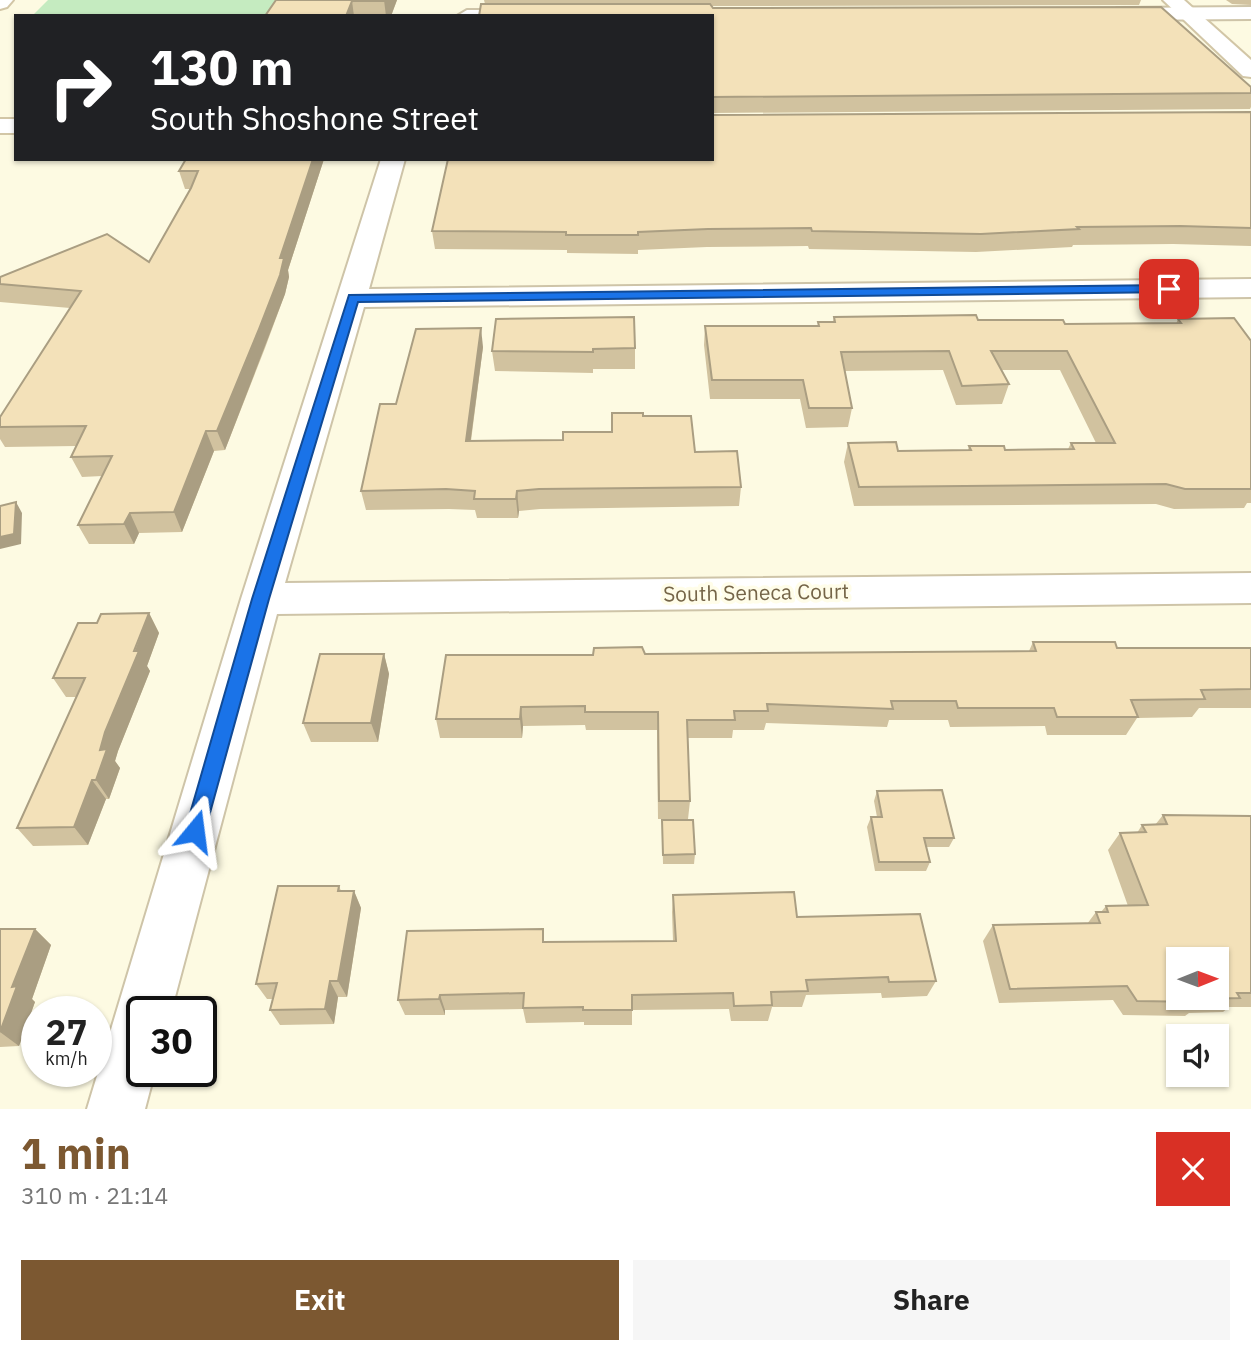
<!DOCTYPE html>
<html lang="en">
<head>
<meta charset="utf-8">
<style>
	body { margin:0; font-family:"IBM Plex Sans",sans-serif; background:#f6f6f6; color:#222; height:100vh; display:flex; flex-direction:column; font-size:26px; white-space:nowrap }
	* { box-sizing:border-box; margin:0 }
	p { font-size:23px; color:#767676 }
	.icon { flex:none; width:38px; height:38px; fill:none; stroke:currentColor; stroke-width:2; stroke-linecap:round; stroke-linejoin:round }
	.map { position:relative; height:1109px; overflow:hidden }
	.sheet { display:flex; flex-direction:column; background:#fff; flex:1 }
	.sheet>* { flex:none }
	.top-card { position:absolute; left:14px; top:14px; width:700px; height:147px; border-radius:0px; box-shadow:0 2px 5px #0004; background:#202124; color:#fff; overflow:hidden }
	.needle { width:46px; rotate:89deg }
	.controls { position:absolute; left:1166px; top:947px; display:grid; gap:14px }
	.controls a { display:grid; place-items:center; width:63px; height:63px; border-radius:0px; background:#fff; box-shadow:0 2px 5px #0004; font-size:35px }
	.speed { position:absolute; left:21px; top:996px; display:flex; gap:14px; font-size:35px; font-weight:700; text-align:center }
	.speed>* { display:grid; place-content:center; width:91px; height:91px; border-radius:50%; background:#fff; box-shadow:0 2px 5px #0004; line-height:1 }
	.speed small { font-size:18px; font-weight:400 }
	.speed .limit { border:4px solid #111; border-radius:10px; background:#fff; color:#111 }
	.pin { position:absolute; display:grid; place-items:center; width:60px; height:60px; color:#fff; margin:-30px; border-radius:14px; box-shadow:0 4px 10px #0006 }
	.me { position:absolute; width:77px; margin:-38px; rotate:16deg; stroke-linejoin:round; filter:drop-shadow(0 0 5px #0008) }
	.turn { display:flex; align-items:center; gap:24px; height:147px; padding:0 21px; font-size:32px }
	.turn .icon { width:91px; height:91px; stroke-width:2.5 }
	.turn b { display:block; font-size:49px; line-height:60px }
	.round { display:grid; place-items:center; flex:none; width:74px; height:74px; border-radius:0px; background:#f6f6f6 }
	.headline { display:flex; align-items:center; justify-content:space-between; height:119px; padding:0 21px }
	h1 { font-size:42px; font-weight:700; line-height:52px; color:#7c5831 }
	.cta { display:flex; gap:14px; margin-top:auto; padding:14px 21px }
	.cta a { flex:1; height:80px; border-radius:0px; background:#7c5831; color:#fff; font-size:28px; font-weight:700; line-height:80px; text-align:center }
	.cta a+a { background:#f6f6f6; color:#222 }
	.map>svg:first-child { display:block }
	.green { fill:#c5ebc0 }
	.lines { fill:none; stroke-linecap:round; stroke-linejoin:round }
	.street-casing { stroke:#cec4a8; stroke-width:4 }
	.secondary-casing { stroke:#d2c6a6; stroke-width:4 }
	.street { fill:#fff; fill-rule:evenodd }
	.secondary { fill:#fff; fill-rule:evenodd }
	.wall { fill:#d1c29f }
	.shaded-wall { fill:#aa9e82 }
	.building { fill:#f3e1b9; stroke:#aa9e82; stroke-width:2; fill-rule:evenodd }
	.route { fill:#1a73e8; stroke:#114b97; stroke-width:2 }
	.labels { text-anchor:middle; stroke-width:7; stroke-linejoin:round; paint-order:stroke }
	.street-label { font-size:21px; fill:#756548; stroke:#fffde9 }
</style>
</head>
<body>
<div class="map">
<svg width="1251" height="1109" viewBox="0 0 1251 1109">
	<rect width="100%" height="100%" fill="#fdfae2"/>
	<path class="green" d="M48,0H276L271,16H32Z"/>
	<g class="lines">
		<g class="street-casing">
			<g id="street">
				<path d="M1251,7V19L1117,20L1107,14L1117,8Z"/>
				<path d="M467,10H531L541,16H457Z"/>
				<path d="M381,159H405L369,289L1251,279V297L364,307L285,583L1251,573V603L277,614L171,1012H142V1071H155L145,1109H87L241,599Z"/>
			</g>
		</g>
		<g class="secondary-casing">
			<g id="secondary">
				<path d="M0,0H13L7,7L0,9Z"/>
				<path d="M1163,0H1184L1251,60V77L1243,76Z"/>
				<rect x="0" y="119" width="16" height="14"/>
			</g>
		</g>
		<use href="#street" class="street"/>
		<use href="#secondary" class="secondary"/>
	</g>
	<g class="wall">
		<path d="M276,0H397L391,16H265Z"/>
		<path d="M484,0H1141L1139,5L712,6L713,8L1251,87V107L1250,109L712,113V16L485,4Z"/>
		<path d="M1226,0H1251V5L1232,4Z"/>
		<path d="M1251,112V246L1173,244L1073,245L1072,247L976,252L809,249L808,246L707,247L638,250V254L567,253V250L435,249L432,231L713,116Z"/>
		<path d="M186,159H324L288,270L289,277L285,294L265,348L225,450L214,451L182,532L139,533L134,544H89L78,525L102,476L82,477L71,457L76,446L5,447L0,439V417L70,308L0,302V277L149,262L191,189H185L179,171Z"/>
		<path d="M834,317L978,320L1065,324H1176L1178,319L1251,341V503H1247L1244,508L1174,509L1156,504L854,506L844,462L848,443L898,451L968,450L969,446L1005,450L1068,449L1071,443H1096L1060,370H1001L1009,384L1002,404L956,405L943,370L845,371L852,408L848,427L806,428L800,399H710L704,345L705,326H818V322H833Z"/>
		<path d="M483,347L471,441L563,440L612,432L643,416L695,452L741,487L739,506L540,509L519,511L518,518H477L475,510L449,509L366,510L361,491L396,404Z"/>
		<path d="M635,348V369H593V373L495,371L492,351Z"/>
		<path d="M149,613L159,633L147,666L150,671L118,751L115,761L120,768L109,799H106L88,845L33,846L17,828L76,697H66L53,678L97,623Z"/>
		<path d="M1033,642L1117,648H1251V708H1199L1192,717L1137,718L1126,735H1047L1045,726L950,727L948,720H889L887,727L766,723L764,730H733L732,738H688L690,801L688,819H658L657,730H586L585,725L523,726L522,738H440L436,719L593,655L645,654L1029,651Z"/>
		<path d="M384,654L389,674L378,742H311L303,723Z"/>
		<path d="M877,791L954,838L949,847H926L930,862L926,871H875L867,827L871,817H877L874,801Z"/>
		<path d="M1163,815L1251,816V1007H1229L1223,1012L1189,1013L1185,1016L1123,1015L1113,1000L999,1003L983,941L993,925L1087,924L1096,912H1101L1106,906H1128L1108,850L1120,833H1137L1142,825H1155Z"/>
		<path d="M662,820L695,854L694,864H663Z"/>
		<path d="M339,886L341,891H354L361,908L347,997H338L334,1024L280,1025L270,1010L273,999H267L256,984Z"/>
		<path d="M673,895L797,917L936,981L927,996L882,998L881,993L806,995L802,1007H772L768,1021H731L729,1009L632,1010V1025H584V1022L526,1023L523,1009L445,1010V1015H405L398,1000L545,942L673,941L672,912Z"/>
		<path d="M0,929H35L51,945L32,999L35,1002L19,1046L0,1047Z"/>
	</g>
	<g class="shaded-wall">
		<path d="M384,0H397L391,16H386Z"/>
		<path d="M352,1L354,16H346Z"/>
		<path d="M313,159H324L288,270L289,277L285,294L225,450L217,431L280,258Z"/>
		<path d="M481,328L483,347L468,460L466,441Z"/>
		<path d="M206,431L214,451L182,532L174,512Z"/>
		<path d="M517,491L519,511L518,518L516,499Z"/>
		<path d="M16,502L22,513L21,544L0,549V537Z"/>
		<path d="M130,513L139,533L134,544L124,524Z"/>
		<path d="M149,613L159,633L147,666L150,671L118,751L115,761L120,768L109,799L96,780L100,750L105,732Z"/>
		<path d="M384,654L389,674L378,742L371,723Z"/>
		<path d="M521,707L523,726L522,738L520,719Z"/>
		<path d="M92,780L106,799L88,845L74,827Z"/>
		<path d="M354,891L361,908L347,997L338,981Z"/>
		<path d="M35,929L51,945L32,999L35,1002L19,1046L0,1032L12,987Z"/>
		<path d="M330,981L338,997L334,1024L325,1009Z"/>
		<path d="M440,995L445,1010V1015L439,999Z"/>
	</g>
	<g class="building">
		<path d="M276,0H384V1H352L346,16H265Z"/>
		<path d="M481,4H710L713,8L1161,7L1251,87V93L713,97L712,102V16H479Z"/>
		<path d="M1251,112V228L1180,226L1077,227L1079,229L981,234L812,231L811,228L708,229L638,232V235H566V232L432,231L448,159H712V115Z"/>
		<path d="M186,159H313L280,258H284L280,275L259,329L217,431H206L174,512L130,513L124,524L78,525L112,456L71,457L86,426L0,427V417L81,291L0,284V277L107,234L149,262L191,188L198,171H179Z"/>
		<path d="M976,315L978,320H1063L1065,324L1181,323L1178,319L1234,318L1251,341V489H1185L1166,484L859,487L848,443L896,442L898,451L971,450L969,446H1004L1005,450L1074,449L1071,443H1115L1067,351H991L1009,384L962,386L949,351L841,352L852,408H809L803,380H712L705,326H819L818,322H835L834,317Z"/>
		<path d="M634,317L635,348L593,349V352L492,351L496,319Z"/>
		<path d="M481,328L466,441L563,440V432H612V413H643V416H691L695,452L737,451L741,487L539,489L517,491L516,499H474L475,491L446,489L361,491L380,404H396L416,329Z"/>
		<path d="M16,502L14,534L0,537V506Z"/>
		<path d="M149,613L134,651H139L105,732L100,750L107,749L96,780H92L74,827L17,828L85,678H53L78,623H97L101,614Z"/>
		<path d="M1033,642H1115L1117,648H1251V689L1201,690L1205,699L1131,700L1138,717H1057L1054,708H958L956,701H891L893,709L767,704L768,711H734L735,720H687L690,801H659L658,712H585V706L521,707L520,719H436L446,655H593L594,648L642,647L645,654L1036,651Z"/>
		<path d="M320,654H384L371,723H303Z"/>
		<path d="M942,790L954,838H924L930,862H879L871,817H882L877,791Z"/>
		<path d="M1163,815L1251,816V993H1237L1240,998L1200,999L1201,1002L1137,1001L1127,986L1010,989L993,925L1100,923L1096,912H1108L1106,906L1148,905L1120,833L1146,832L1142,825L1167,824ZM1178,959H1216V998H1178Z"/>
		<path d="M662,820H693L695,854L663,855Z"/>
		<path d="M278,886H339L338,891H354L338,981H330L325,1009L270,1010L277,983L256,984Z"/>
		<path d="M794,892L797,917L920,914L936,981L889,982L888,977L806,980L808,991L771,992L772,1005L734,1006L733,993L632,995V1010H583V1007L523,1008L524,993L440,995L439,999L398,1000L407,931L543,929V942L676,941L673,895Z"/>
		<path d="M0,929H35L12,987L17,986L0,1032Z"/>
	</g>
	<path class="route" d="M1169,285L1175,289L1174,292L358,302L269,599L205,831L202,838L195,840L188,838L185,831L252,599L349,295Z"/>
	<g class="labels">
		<g class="street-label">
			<text transform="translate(756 593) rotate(-1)" y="7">South Seneca Court</text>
		</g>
	</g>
</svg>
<div class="controls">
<a><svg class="needle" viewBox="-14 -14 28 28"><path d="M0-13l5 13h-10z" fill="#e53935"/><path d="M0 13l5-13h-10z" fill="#767676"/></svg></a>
<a><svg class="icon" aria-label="sound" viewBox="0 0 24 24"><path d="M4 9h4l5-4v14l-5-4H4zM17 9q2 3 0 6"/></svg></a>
</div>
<div class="speed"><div>27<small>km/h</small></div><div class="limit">30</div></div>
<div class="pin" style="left:1169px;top:289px;background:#d93025"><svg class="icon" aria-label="arrive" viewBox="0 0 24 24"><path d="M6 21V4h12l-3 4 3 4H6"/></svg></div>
<svg class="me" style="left:195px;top:831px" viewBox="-20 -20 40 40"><path d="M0-17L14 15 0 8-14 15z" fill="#1a73e8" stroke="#fff" stroke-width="4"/></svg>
<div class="top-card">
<div class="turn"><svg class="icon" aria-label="right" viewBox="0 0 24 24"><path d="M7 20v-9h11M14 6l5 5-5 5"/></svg><div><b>130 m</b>South Shoshone Street</div></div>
</div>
</div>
<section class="sheet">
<div class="headline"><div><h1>1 min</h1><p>310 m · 21:14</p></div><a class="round" style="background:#d93025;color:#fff"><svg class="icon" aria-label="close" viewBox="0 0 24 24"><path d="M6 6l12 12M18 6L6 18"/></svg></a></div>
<div class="cta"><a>Exit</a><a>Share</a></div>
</section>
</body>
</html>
